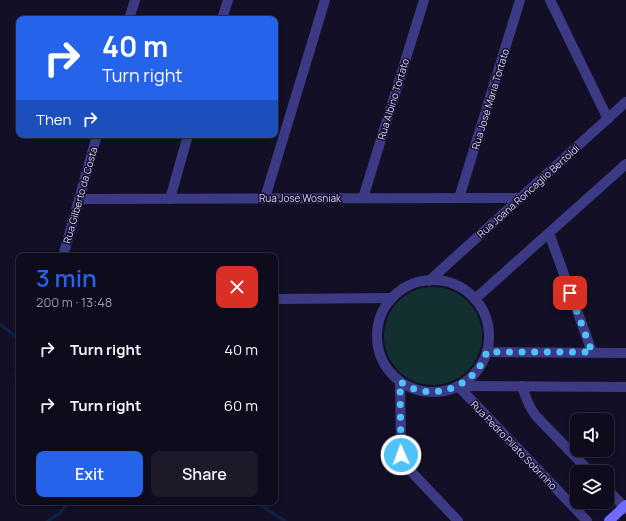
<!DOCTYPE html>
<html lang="en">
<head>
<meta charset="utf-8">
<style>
	body { margin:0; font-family:Manrope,sans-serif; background:#1c1929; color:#f1f3f6; height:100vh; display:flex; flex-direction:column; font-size:15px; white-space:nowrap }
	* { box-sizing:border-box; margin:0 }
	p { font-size:13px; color:#9b9ba3 }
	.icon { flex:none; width:22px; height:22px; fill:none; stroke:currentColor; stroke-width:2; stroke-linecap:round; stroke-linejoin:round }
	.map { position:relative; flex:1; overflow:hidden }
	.panel { position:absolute; left:16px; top:253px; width:262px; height:252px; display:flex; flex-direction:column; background:#0e0b1c; border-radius:8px; box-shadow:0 2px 6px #0003,0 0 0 1px #2e2b3b }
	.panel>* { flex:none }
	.banner { position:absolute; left:16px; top:16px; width:262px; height:122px; border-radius:8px; box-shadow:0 2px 6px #0003,0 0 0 1px #2e2b3b; background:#2563eb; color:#fff; overflow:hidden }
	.controls { position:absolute; left:570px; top:413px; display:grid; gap:8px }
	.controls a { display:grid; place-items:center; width:44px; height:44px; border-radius:8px; background:#0e0b1c; box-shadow:0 2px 6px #0003,0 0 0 1px #2e2b3b; font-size:20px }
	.pin { position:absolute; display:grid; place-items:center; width:34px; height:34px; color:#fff; margin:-17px; border-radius:8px; box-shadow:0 2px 6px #0006 }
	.me { position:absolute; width:44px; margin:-22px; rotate:358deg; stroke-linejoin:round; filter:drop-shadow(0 0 3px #0008) }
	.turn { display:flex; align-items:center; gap:14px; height:84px; padding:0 20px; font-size:18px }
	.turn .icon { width:52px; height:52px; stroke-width:2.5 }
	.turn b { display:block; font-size:28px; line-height:34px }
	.then { display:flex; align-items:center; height:38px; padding:0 20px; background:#0003; gap:8px; font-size:15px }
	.round { display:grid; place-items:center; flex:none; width:42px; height:42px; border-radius:8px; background:#1c1929 }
	.head { display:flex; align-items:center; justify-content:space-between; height:68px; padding:0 20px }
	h1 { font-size:24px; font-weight:600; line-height:30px; color:#2563eb }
	.primary-button { display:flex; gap:8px; margin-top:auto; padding:8px 20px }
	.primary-button a { flex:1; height:46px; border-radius:8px; background:#2563eb; color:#fff; font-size:16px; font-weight:600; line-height:46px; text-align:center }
	.primary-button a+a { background:#1c1929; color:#f1f3f6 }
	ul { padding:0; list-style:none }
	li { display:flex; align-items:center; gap:12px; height:56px; padding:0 20px }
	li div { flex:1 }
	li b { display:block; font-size:15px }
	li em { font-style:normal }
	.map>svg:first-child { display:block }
	.green { fill:#12302f }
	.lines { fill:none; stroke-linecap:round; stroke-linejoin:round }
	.stream { stroke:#0c2248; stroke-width:3.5 }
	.minor { stroke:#3d3a85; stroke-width:10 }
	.secondary { stroke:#6f6bff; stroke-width:10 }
	.route { stroke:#4fc3f7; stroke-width:7; stroke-dasharray:0 12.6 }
	.labels { text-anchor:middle; stroke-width:3; stroke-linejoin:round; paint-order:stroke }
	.street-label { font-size:10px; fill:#d9d4ff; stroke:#130f26 }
</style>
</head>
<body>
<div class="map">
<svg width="626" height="521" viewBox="0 0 626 521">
	<rect width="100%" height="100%" fill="#130f26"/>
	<circle class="green" cx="433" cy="336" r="49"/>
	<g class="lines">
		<g class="stream">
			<path d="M0,324L19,339"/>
			<path d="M19,365L16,375L19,387"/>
			<path d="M257,502L267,510L285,521"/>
			<path d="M48,521L60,513L69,502"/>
		</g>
		<g class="minor">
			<path d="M550,0L608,119"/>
			<path d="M129,19L135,0"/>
			<path d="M222,19L228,0"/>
			<path d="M265,198L325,0"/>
			<path d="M363,198L424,0"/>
			<path d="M459,198L520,0"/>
			<path d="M79,199L521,198"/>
			<path d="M170,199L188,135"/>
			<path d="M549,233L592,352"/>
			<path d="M63,256L97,135"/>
			<circle cx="433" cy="336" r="56"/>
			<path d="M429,281L626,102"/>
			<path d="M275,299L392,298"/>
			<path d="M475,299L626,164"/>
			<path d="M487,352L626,353"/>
			<path d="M400,382L401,448L404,464L458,521"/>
			<path d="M458,386L587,521"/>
			<path d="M458,386L626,387"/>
			<path d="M522,386C526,398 529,407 536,416L590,472"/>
			<path d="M607,489L626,509"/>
		</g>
		<path class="secondary" d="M609,521L626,505"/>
	</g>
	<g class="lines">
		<path class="route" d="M401,455L400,382C405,384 410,387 414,389C438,397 466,387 480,366C483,362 485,356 487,352H592L570,293"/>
	</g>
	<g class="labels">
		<g class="street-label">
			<text transform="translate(393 99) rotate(-73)" y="4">Rua Albino Tortato</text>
			<text transform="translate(490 99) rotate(-73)" y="4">Rua José Maria Tortato</text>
			<text transform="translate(528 191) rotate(-42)" y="4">Rua Joana Roncaglio Bertoldi</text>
			<text transform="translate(80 195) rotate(-74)" y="4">Rua Gilberto da Costa</text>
			<text x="300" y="202">Rua José Wosniak</text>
			<text transform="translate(514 445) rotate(46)" y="4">Rua Pedro Pilato Sobrinho</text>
		</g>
	</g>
</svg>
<div class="controls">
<a><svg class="icon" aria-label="sound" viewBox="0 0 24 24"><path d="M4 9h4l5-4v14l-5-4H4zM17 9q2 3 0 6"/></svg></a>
<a><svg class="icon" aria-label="layers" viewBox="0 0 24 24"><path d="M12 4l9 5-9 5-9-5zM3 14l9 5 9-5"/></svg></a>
</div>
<div class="pin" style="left:570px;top:293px;background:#d93025"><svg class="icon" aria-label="arrive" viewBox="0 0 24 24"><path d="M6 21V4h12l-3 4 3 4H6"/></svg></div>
<svg class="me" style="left:401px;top:455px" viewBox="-20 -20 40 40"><circle r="17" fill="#4fc3f7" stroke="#fff" stroke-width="3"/><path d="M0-11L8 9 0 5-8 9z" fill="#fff"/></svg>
<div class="banner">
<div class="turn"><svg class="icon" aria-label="right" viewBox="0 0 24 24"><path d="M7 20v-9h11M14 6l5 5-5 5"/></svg><div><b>40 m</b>Turn right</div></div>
<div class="then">Then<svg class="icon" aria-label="right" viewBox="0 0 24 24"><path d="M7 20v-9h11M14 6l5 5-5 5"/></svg></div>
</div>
<section class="panel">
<div class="head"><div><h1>3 min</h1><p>200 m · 13:48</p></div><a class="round" style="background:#d93025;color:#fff"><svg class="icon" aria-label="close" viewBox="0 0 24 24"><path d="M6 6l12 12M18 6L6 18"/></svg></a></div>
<ul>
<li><svg class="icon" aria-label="right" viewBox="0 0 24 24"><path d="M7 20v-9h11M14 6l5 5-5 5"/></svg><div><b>Turn right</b></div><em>40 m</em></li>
<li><svg class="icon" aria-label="right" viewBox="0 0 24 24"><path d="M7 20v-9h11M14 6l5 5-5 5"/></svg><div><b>Turn right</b></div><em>60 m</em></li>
</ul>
<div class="primary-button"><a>Exit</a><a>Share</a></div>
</section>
</div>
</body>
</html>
